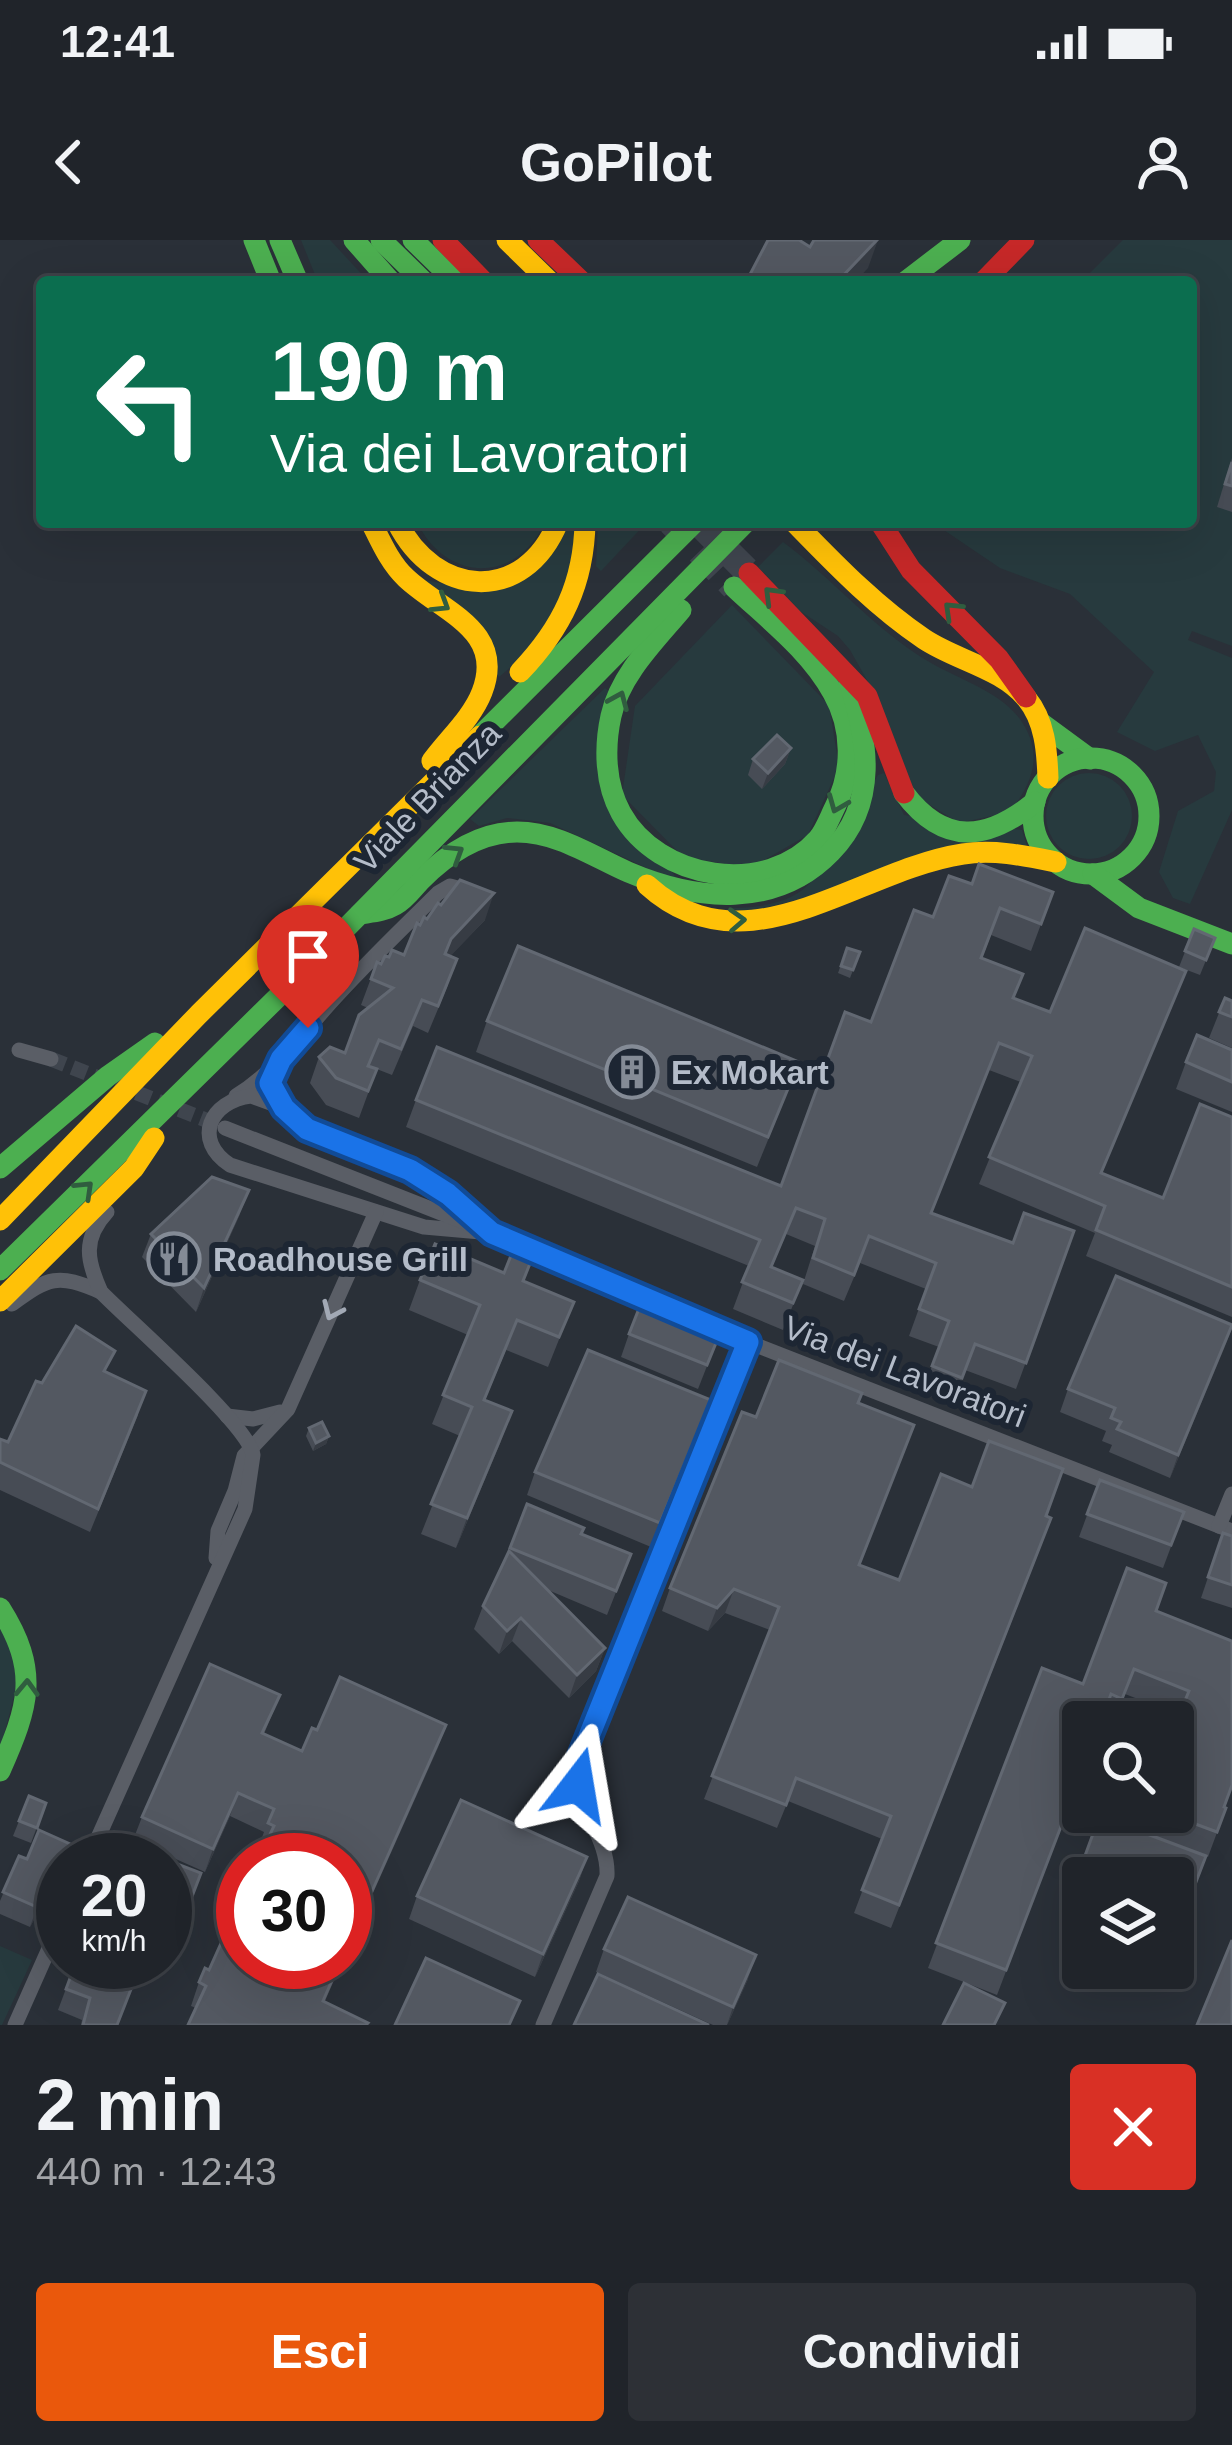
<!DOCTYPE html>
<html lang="it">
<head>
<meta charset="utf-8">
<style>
	body { margin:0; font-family:Arial,sans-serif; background:#2d3036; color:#f1f3f6; height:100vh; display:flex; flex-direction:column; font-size:45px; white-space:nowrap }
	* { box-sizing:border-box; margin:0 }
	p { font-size:39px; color:#a2a4a8 }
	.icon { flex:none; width:66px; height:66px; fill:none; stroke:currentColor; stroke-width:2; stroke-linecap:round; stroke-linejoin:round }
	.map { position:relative; height:1785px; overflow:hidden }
	.sheet { display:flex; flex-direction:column; background:#20242a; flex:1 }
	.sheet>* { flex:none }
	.guide { position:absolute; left:36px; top:36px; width:1161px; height:252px; border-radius:12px; box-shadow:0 12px 48px #0002,0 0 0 3px #3d4147; background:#0b6e4f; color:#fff; overflow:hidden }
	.buttons { position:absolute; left:1062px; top:1461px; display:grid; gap:24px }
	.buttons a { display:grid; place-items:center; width:132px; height:132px; border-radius:12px; background:#20242a; box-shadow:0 12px 48px #0002,0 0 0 3px #3d4147; font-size:60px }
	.speed { position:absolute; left:36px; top:1593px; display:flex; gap:24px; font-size:60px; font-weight:700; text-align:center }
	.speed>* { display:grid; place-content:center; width:156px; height:156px; border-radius:50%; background:#20242a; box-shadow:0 12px 48px #0002,0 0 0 3px #3d4147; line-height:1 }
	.speed small { font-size:30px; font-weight:400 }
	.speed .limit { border:18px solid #d22; background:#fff; color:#111 }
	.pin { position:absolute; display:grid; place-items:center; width:102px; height:102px; color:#fff; margin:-123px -51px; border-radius:50% 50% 50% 0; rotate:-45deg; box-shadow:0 0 12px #0007 }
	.pin .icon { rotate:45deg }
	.me { position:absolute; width:132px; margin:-66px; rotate:14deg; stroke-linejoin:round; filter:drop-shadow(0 0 9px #0008) }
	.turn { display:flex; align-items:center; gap:42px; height:252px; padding:0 36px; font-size:54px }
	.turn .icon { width:156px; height:156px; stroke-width:2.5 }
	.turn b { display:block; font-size:84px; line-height:102px }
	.round { display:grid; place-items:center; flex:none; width:126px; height:126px; border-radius:12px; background:#2d3036 }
	.overview { display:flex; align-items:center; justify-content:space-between; height:204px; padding:0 36px }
	h1 { font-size:72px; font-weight:600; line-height:90px }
	.action { display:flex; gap:24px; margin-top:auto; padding:24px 36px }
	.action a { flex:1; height:138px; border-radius:12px; background:#ea580c; color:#fff; font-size:48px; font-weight:600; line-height:138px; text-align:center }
	.action a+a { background:#2d3036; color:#f1f3f6 }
	.status { display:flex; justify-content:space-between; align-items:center; height:84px; padding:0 60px; background:#20242a; direction:ltr }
	.status svg { height:33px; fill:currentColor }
	header { display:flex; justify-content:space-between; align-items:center; height:156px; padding:0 36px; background:#20242a; font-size:54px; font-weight:600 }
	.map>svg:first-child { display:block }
	.green { fill:#273a3e }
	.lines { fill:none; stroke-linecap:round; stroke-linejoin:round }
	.street-tunnel { stroke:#3f454e; stroke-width:15; stroke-dasharray:15 8; stroke-linecap:butt }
	.highway-tunnel { stroke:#3f454e; stroke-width:27; stroke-dasharray:27 14; stroke-linecap:butt }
	.street { stroke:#5a5e66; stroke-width:15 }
	.fast { stroke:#4caf50; stroke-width:21 }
	.slow { stroke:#ffc107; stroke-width:21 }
	.jam { stroke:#c62828; stroke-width:21 }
	.wall { fill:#474c55 }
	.shaded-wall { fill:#373c44 }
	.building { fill:#535861; stroke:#626872; stroke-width:3 }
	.oneway { stroke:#305d3f }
	.oneway2 { stroke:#a2a9b5 }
	.route-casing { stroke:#114b97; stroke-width:30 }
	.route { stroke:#1a73e8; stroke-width:21 }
	.labels { text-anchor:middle; stroke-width:12; stroke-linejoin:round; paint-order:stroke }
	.street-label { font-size:33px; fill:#b4bcc9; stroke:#1d2633 }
	.poi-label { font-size:33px; font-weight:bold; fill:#b4bcc9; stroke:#1d2633; text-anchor:start }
</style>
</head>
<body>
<div class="status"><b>12:41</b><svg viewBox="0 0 49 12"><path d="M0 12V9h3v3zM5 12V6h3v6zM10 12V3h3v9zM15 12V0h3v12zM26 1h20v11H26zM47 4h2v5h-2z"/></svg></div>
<header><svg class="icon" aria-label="back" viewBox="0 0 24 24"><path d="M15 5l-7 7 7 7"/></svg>GoPilot<svg class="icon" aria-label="person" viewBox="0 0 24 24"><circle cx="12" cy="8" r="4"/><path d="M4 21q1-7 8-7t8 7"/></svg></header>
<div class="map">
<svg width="1232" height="1785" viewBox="0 0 1232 1785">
	<rect width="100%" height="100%" fill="#2a3038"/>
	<g class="green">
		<path d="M301,0H330L369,42H318Z"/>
		<path d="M1123,0H1232V406L1192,391L1188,400L1232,418V570L1190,664L1173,658L1159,632L1178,571L1214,551L1216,532L1198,495L1155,511L1117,492L1154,432L1070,354L1000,328L932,282H1191V42H1081Z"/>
		<path d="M417,282H545C517,344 446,343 417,282Z"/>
		<path d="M569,282H579C576,343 547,398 499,437L419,339L479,350Z"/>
		<path d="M598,282H647L601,331L596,326Z"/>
		<path d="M783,302C833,339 872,387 926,420C958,440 1006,452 1025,487C1043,519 1030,546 1010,572L959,583L912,554L876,456L850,410L838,396L800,371L758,327Z"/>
		<path d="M732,365L829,465L839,527L808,595L750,628L683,617L622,555L635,466Z"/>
		<path d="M605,448L611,453L597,532L681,644L550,583L507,578L479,586L470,579Z"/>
		<circle cx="1089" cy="576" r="43"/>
		<path d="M884,533L904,575L1022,590L1027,606L747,672L727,668C753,668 787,665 807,646C827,627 861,562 878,535Z"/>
		<path d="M0,1382L20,1433L0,1510Z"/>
		<path d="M0,1706L32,1720L2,1785H0Z"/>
	</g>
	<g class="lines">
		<path class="street-tunnel" d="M51,819L221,886"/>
		<g class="highway-tunnel">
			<path d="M671,282L734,347"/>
			<path d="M698,282L749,333"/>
		</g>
		<g class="street">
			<path d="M19,810L51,819"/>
			<path d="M236,856C274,833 301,795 331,762C365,724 402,689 438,653L450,646L461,649"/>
			<path d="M251,856L284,868L307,889L410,930L448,954L492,993L424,987L230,925C192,900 210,861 251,856Z"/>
			<path d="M225,888L492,993L748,1102L1232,1291"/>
			<path d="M12,1064C49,1037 57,1033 101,1052"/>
			<path d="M227,1176L253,1179L280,1172"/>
			<path d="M1219,1286L1232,1254"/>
			<path d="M216,1318L218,1291L235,1251L244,1216L288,1169L376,972"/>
			<path d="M88,1620L245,1269L253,1215C249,1185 129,1081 101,1052C87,1021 82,999 107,972"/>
			<path d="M15,1785L63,1677"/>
			<path d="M543,1785L607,1636C609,1596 573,1565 578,1526L748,1102"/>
		</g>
		<g class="fast">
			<path d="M254,0L271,42"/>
			<path d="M280,0L298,42"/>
			<path d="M354,0L391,42"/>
			<path d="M381,0L424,42"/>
			<path d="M413,0L456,42"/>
			<path d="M905,42L960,0"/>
			<path d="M681,370C655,401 620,435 611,476C604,508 605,544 621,573C658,640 766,658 818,599C825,591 830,577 835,567C853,532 853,488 833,453C810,411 769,380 734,347"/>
			<path d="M1041,483L1090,519"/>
			<path d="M480,496L695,282"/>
			<circle cx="1091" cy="576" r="58"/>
			<path d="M904,553C944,606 987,601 1035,562"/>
			<path d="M1093,634L1139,668L1232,704"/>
			<path d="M360,674C372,672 385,671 395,665C406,659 413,648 421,640C447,614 480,592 517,592C557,592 592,616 628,632C696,661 776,669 831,612C879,563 868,500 849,441"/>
			<path d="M0,928L108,836L155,803"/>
			<path d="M0,1030L283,752L746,282"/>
			<path d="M0,1368C40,1431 29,1466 0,1531"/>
		</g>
		<g class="slow">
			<path d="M507,0L550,42"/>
			<path d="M371,282C381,302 390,323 406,338C442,372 506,390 482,452C472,478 448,499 432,521"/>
			<path d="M397,282C435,358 524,365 558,282"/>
			<path d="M794,282C835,324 875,366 924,399C957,421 1002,428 1027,459C1045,481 1047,511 1048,538"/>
			<path d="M520,432C562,388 584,343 585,282"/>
			<path d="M647,645C746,735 857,630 963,614C994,609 1026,616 1056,622"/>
			<path d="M0,980L199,774L480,496"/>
			<path d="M0,1061L134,928L154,898"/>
		</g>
		<g class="jam">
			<path d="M443,0L484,42"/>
			<path d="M538,0L582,42"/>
			<path d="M983,42L1024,0"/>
			<path d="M880,282L911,330L999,419L1026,457"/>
			<path d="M749,333L867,456L904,553"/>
		</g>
	</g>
	<g class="wall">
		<path d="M1232,218V272L1217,267Z"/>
		<path d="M791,508L785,524L762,549L748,535L753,519Z"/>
		<path d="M972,644L1053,652L1031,711L991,695L982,718L1014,758L1050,772L1186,731L1102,933L1163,958L1232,877V1077L1086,1016L1095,993L979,944L1021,842L989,830L932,973L1013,1003L1074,991L1016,1149L965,1130L953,1164L922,1153L939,1107L909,1096L926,1049L860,1023L844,1061L803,1044L815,1006L786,994L772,1027L803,1040L783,1090L733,1069L749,1026L406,887L416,860L781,946L871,782L933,677Z"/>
		<path d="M427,679L485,680L450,716L448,745L428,793L413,786L392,835L369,826L377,829L359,878L326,865L310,843L319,817L345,813L368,768L361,765L377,722L381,724L389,717L404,715L420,685Z"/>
		<path d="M1194,689L1215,698L1200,735L1179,727Z"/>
		<path d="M847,708L860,712L850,738L838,733Z"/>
		<path d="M1225,758L1232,761V808L1209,798Z"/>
		<path d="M487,781L787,853L757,927L476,812Z"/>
		<path d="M1232,810V872L1176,849L1186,822Z"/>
		<path d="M240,974L196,1072L142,1017L151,994Z"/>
		<path d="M420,1040L524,1041L574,1062L548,1127L506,1110L485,1160L501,1201L456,1308L421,1294L460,1196L432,1184L468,1095L409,1070Z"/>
		<path d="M1232,1088L1170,1238L1109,1212L1112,1205L1102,1201L1106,1191L1060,1172L1068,1149Z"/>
		<path d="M629,1094L718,1098L698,1149L621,1117Z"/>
		<path d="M107,1133L138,1175L90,1292L0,1250V1199L8,1202L42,1143Z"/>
		<path d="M711,1160L651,1307L527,1255L535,1232Z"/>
		<path d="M858,1163L859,1325L899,1340L1046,1276L1043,1301L891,1688L854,1673L882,1599L788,1561L777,1588L704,1559L770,1390L725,1373L708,1391L662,1371L670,1348L756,1177Z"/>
		<path d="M309,1188L329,1196L326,1204L313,1211L306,1196Z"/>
		<path d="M1100,1240L1184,1272L1163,1328L1079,1297Z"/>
		<path d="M527,1264L581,1294L631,1314L607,1375L548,1350L605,1408L596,1431L569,1458L512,1401L499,1414L474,1389L483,1366L509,1311Z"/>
		<path d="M1223,1293L1232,1296V1368L1201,1358Z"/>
		<path d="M1156,1372L1232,1401L1224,1567L1226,1568L1208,1617L1124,1585L1173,1638H1083V1652L1073,1648L1101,1572H1173L1179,1475L1125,1454L1114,1482L1102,1479L997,1755L928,1728L1042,1428L1083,1444Z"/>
		<path d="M280,1455L264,1494L302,1511L317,1490L438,1508L264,1608L259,1606L264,1592L230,1576L205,1632L133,1600L142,1577Z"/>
		<path d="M29,1556L46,1563L31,1603L13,1596Z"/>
		<path d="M70,1604L63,1624L30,1687L0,1674V1661L19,1616L27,1619Z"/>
		<path d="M587,1617L579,1641L535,1737L409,1679L417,1656Z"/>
		<path d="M165,1620L201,1633L168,1722L165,1721Z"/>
		<path d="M235,1661L342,1722L325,1761L196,1768L191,1766L199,1742L209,1730L229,1686L227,1685Z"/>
		<path d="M604,1709L748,1739L727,1785H713L596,1732Z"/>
		<path d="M76,1722L118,1785H81L82,1780L58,1770Z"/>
		<path d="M1132,1728H1163L1159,1739Z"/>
	</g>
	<g class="shaded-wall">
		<path d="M878,0L868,28L855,42H837Z"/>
		<path d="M791,508L785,524L762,549L768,533Z"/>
		<path d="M494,653L485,680L441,726L451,699Z"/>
		<path d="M1186,731L1176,757L1091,959L1101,933Z"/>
		<path d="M249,950L240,974L196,1072L204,1048Z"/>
		<path d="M1232,1088L1224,1109L1170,1238L1178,1215Z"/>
		<path d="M512,1171L501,1201L456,1308L467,1278Z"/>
		<path d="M329,1196L326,1204L313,1211L316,1203Z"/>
		<path d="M734,1349L725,1373L708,1391L717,1368Z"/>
		<path d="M521,1378L512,1401L499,1414L507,1391Z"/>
		<path d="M605,1408L596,1431L569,1458L577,1435Z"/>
		<path d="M446,1485L438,1508L345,1716V1712Z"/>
		<path d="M238,1553L230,1576L205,1632L213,1609Z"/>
		<path d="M70,1604L63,1624L30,1687L37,1667Z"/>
		<path d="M587,1617L579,1641L535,1737L543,1714Z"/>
		<path d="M756,1715L748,1739L727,1785L733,1767Z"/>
	</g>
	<g class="building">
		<path d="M768,0H799L810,7L814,0H877L837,42H746Z"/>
		<path d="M1232,222V246L1225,244Z"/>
		<path d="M777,495L791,508L768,533L753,519Z"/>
		<path d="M979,624L1053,652L1041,684L1000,668L981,718L1023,734L1013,758L1050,772L1085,688L1186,731L1101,933L1163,958L1200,864L1232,877V1047L1096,990L1105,966L989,917L1032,816L999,803L931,973L1013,1003L1024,973L1074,991L1026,1123L975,1104L962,1138L932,1126L949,1081L919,1069L936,1023L869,996L854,1035L813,1018L825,979L796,968L771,1027L803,1040L793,1063L742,1042L760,1000L416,860L437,807L781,946L845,772L871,782L914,670L933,677L949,636L972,644Z"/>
		<path d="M460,640L494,653L451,699L445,714L457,719L438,766L422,760L401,809L379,800L368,826L377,829L368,851L336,838L319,817L330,807L345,813L359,775L393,748L371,739L377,722L381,724L385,716L389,717L392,710L404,715L417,683L420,685L424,677L427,679L438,663L441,665Z"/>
		<path d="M1194,689L1215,698L1206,720L1185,711Z"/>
		<path d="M518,706L799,822L768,897L487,781Z"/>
		<path d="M847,708L860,712L853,730L841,726Z"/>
		<path d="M1225,758L1232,761V777L1219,772Z"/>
		<path d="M1197,795L1232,810V842L1186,822Z"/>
		<path d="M212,937L249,950L204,1048L151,994Z"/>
		<path d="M435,1004L504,1033L514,1008L533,1016L523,1041L574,1062L559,1097L517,1080L484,1160L512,1171L467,1278L431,1264L472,1167L443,1155L480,1065L420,1040Z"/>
		<path d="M1116,1036L1232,1085L1178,1215L1117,1189L1121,1182L1111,1178L1115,1168L1068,1149Z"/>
		<path d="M640,1066L718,1098L707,1125L629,1094Z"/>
		<path d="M76,1086L115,1111L104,1131L146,1151L98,1269L0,1222V1199L8,1202L36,1141L42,1143Z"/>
		<path d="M588,1110L711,1160L660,1283L535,1232Z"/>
		<path d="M779,1120L862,1153L858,1163L914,1185L859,1325L899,1340L941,1234L972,1247L989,1201L1063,1229L1046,1276L1051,1278L899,1665L862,1650L891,1576L796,1538L786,1565L712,1536L779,1367L734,1349L717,1368L670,1348L742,1172L756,1177Z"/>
		<path d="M322,1182L329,1196L316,1203L309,1188Z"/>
		<path d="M1100,1240L1184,1272L1171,1305L1087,1274Z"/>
		<path d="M527,1264L584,1288L581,1294L631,1314L616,1351L510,1308Z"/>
		<path d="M1223,1293L1232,1296V1345L1208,1337Z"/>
		<path d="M509,1311L605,1408L577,1435L521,1378L507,1391L483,1366Z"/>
		<path d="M1127,1328L1166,1343L1156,1371L1232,1401V1545L1224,1567L1226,1568L1217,1592L1163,1572H1173V1489L1189,1451L1134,1429L1122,1459L1111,1454L1101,1482H1083V1529L1006,1730L936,1703L1042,1428L1083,1444Z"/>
		<path d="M210,1424L280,1455L262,1493L302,1511L312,1488L317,1490L340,1437L446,1485L345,1712V1620H258L274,1586L268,1583L274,1569L238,1553L213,1609L142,1577Z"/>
		<path d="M29,1556L46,1563L37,1588L19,1581Z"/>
		<path d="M461,1560L587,1617L543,1714L417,1656Z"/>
		<path d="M1101,1572H1128L1123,1585L1206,1616L1173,1702V1638H1116L1082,1624Z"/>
		<path d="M39,1590L70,1604L37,1667L3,1652L19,1616L27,1619Z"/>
		<path d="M125,1604L201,1633L176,1698L165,1694V1620H119Z"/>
		<path d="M241,1648L243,1649V1722H340L323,1761L368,1783L366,1785H188L206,1746L199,1742L205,1728L209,1730L239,1663L235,1661Z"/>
		<path d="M628,1657L756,1715L733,1767L604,1709Z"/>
		<path d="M1232,1700V1785H1197Z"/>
		<path d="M426,1718L520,1761L509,1785H395Z"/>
		<path d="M76,1722L133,1744L117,1785H83L90,1758L66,1749Z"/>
		<path d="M598,1734L709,1785H574Z"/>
		<path d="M964,1743L1005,1763L994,1785H943Z"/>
	</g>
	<defs><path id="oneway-chevron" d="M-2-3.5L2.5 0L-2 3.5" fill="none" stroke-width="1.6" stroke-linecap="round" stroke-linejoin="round" transform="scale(3)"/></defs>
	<g class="oneway">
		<use href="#oneway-chevron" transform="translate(772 355) rotate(-135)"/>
		<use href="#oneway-chevron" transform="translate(441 364) rotate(32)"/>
		<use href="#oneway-chevron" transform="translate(952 370) rotate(-136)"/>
		<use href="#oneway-chevron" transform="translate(619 460) rotate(-67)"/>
		<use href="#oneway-chevron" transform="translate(837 564) rotate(112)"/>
		<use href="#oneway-chevron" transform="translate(455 613) rotate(-32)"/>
		<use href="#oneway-chevron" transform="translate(737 680) rotate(-3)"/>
		<use href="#oneway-chevron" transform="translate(85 949) rotate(-44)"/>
		<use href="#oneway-chevron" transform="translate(27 1448) rotate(-88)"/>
	</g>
	<use class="oneway2" href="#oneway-chevron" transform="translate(332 1071) rotate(114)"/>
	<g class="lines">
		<g class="route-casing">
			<path id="route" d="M308,788L281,819L270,843L284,868L307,889L410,930L448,954L492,993L748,1102L581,1516L578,1545"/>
		</g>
		<use href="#route" class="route"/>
	</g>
	<defs>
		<g id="building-ring" transform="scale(2.7)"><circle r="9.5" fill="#1d2633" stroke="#848b96" stroke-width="1.5"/><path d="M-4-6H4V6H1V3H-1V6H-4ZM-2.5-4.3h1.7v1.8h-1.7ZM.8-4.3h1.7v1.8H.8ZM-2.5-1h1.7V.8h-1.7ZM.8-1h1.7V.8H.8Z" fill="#848b96"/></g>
		<g id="restaurant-ring" transform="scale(2.7)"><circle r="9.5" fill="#1d2633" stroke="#848b96" stroke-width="1.5"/><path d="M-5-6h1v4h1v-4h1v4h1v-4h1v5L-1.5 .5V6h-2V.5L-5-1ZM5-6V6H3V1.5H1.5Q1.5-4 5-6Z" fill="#848b96"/></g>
	</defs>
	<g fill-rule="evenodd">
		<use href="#building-ring" x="632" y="832"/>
		<use href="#restaurant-ring" x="174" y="1019"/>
	</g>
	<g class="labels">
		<g class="street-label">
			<text transform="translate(427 557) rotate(-46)" y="12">Viale Brianza</text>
			<text transform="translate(905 1131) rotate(21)" y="12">Via dei Lavoratori</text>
		</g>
		<g class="poi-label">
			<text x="671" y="844">Ex Mokart</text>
			<text x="213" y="1031">Roadhouse Grill</text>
		</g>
	</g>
</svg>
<div class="buttons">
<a><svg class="icon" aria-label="search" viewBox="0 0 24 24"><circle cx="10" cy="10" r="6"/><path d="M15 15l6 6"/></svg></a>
<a><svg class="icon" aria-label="layers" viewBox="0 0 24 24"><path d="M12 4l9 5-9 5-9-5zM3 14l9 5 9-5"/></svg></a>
</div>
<div class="speed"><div>20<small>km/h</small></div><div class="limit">30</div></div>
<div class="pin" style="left:308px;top:788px;background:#d93025"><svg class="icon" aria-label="arrive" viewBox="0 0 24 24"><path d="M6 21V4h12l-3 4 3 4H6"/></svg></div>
<svg class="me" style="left:578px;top:1545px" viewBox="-20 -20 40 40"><path d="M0-17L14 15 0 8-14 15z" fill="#1a73e8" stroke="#fff" stroke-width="4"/></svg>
<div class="guide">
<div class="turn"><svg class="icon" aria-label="left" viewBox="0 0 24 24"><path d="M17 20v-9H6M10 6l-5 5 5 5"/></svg><div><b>190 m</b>Via dei Lavoratori</div></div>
</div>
</div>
<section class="sheet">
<div class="overview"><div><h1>2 min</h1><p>440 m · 12:43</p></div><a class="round" style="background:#d93025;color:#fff"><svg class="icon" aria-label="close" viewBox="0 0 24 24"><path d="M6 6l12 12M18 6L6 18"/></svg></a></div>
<div class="action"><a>Esci</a><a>Condividi</a></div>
</section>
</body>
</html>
